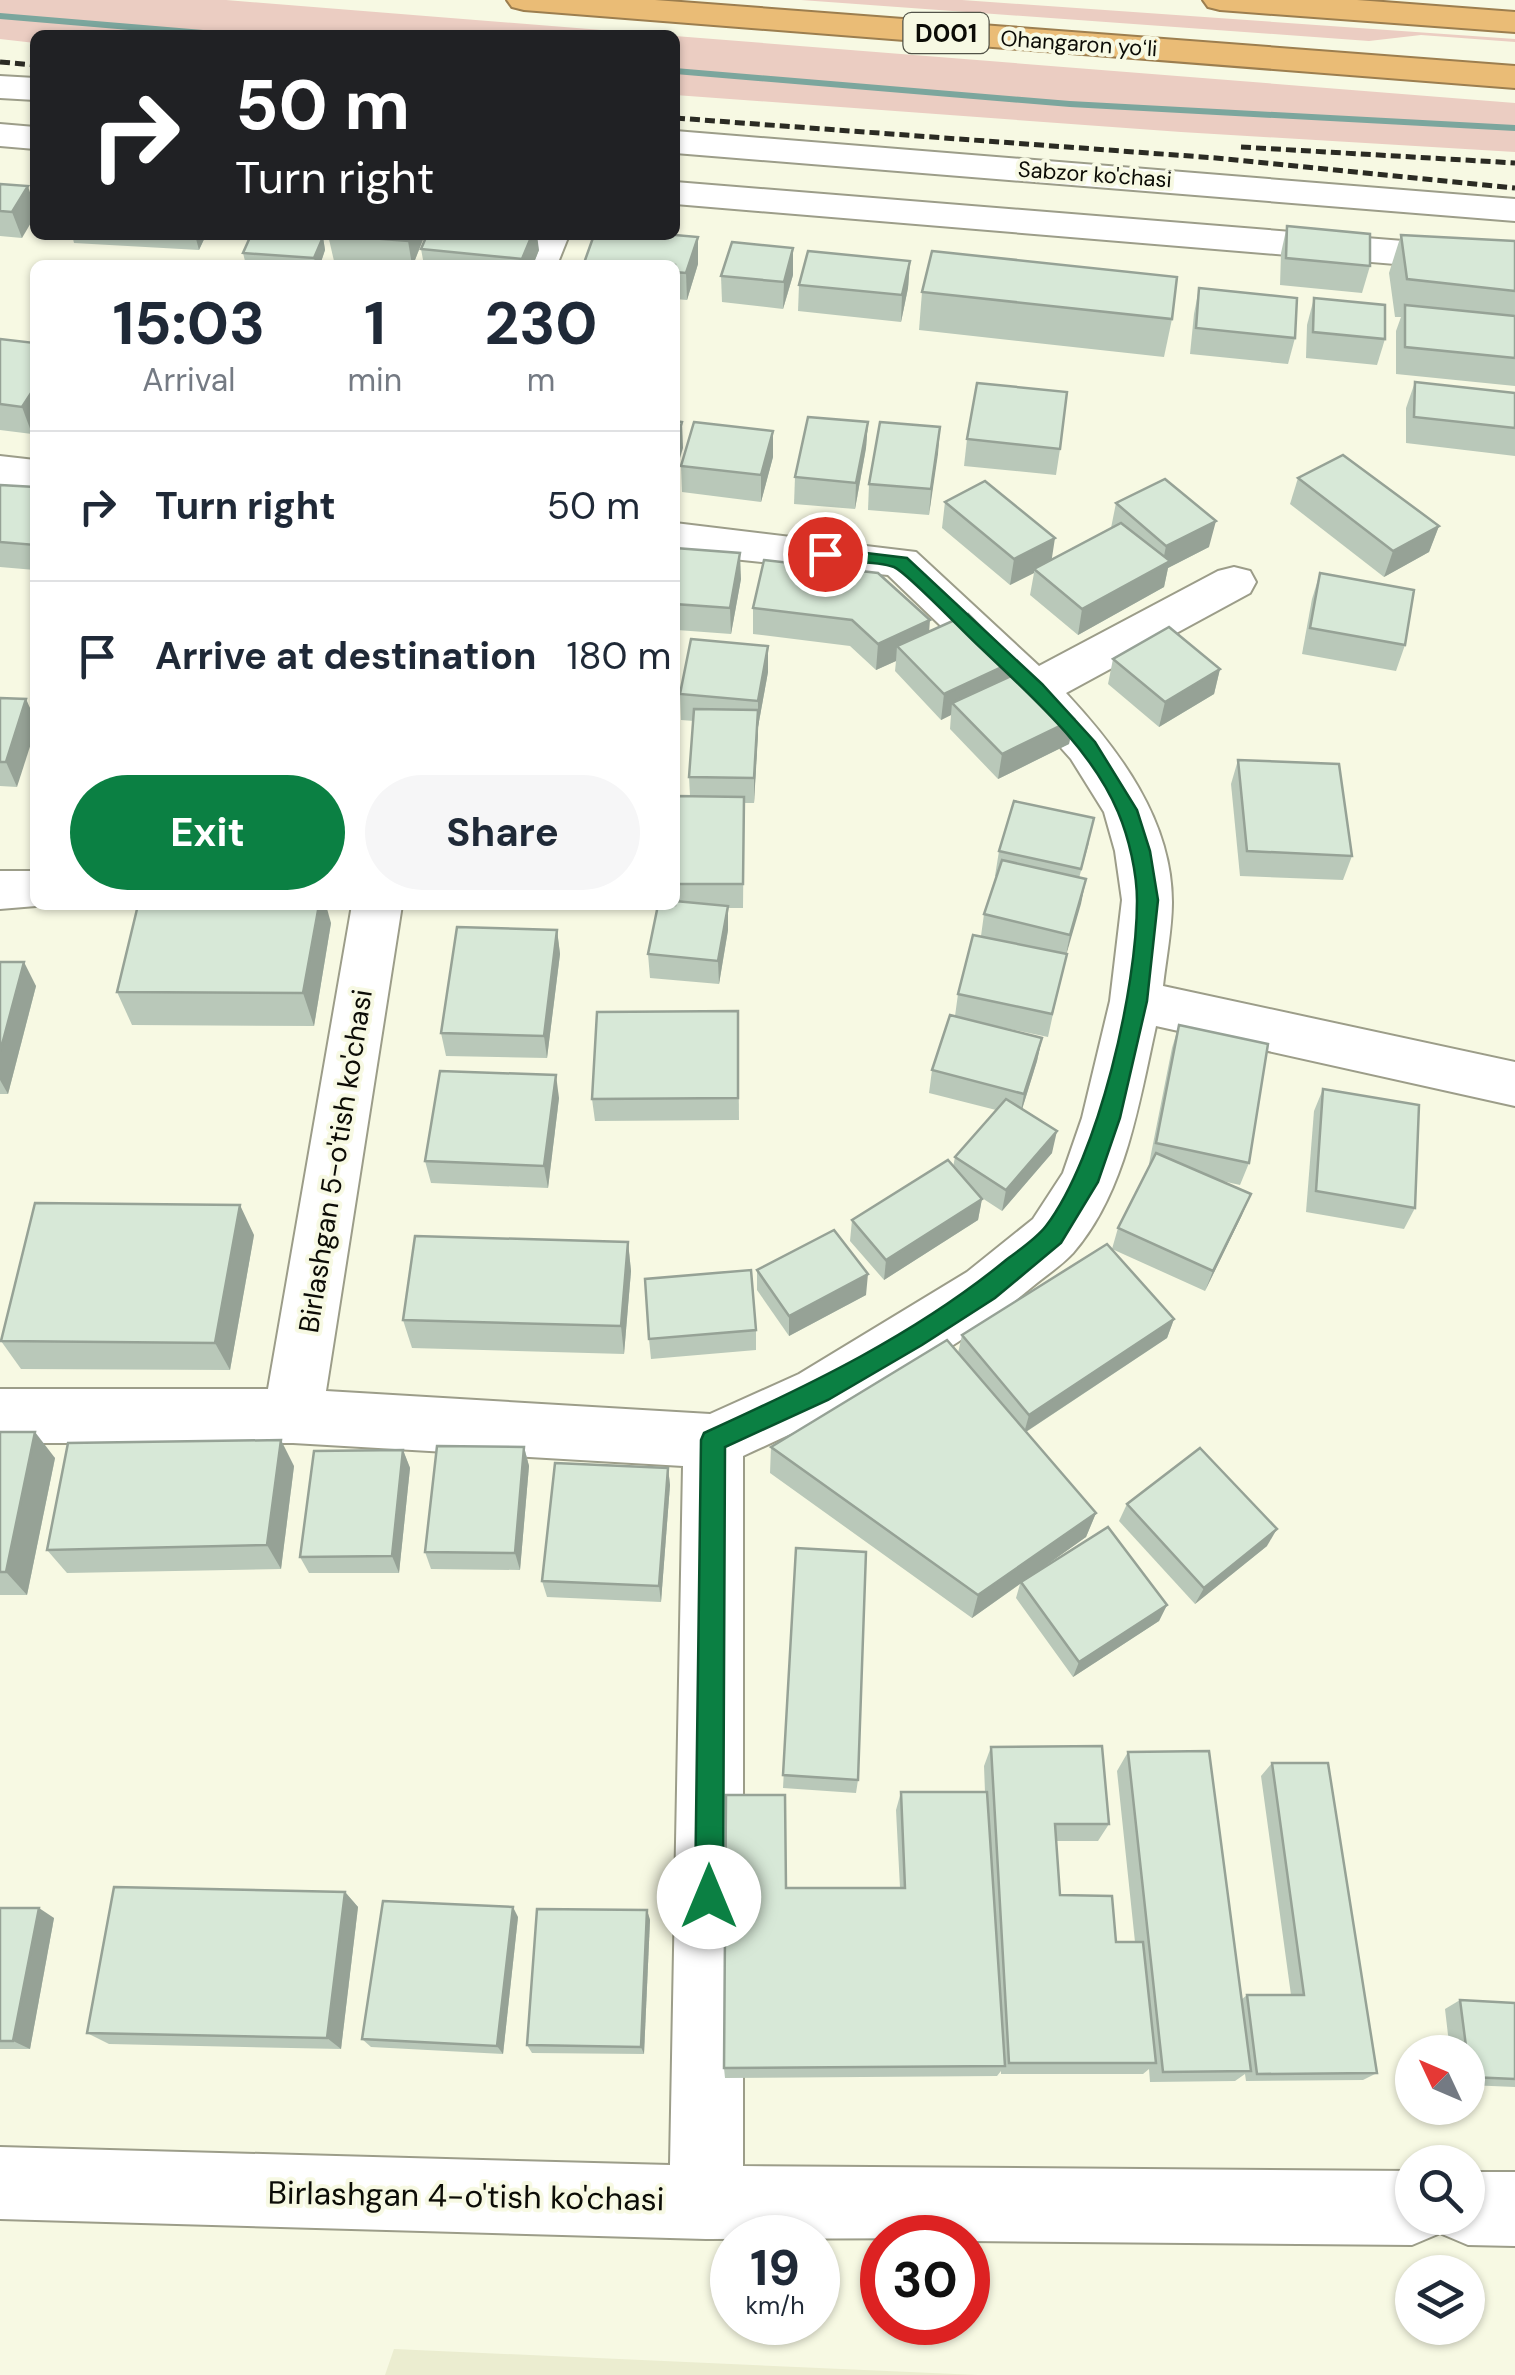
<!DOCTYPE html>
<html lang="en">
<head>
<meta charset="utf-8">
<style>
	body { margin:0; font-family:"DM Sans",sans-serif; background:#f6f6f7; color:#1f2937; height:100vh; display:flex; flex-direction:column; font-size:38px; white-space:nowrap }
	* { box-sizing:border-box; margin:0 }
	p { font-size:32px; color:#747a83 }
	.icon { flex:none; width:55px; height:55px; fill:none; stroke:currentColor; stroke-width:2; stroke-linecap:round; stroke-linejoin:round }
	.map { position:relative; flex:1; overflow:hidden }
	.sheet { position:absolute; left:30px; top:260px; width:650px; height:650px; display:flex; flex-direction:column; background:#fff; border-radius:15px; box-shadow:0 2px 8px #0004 }
	.sheet>* { flex:none }
	.guide { position:absolute; left:30px; top:30px; width:650px; height:210px; border-radius:15px; box-shadow:0 2px 8px #0004; background:#202124; color:#fff; overflow:hidden }
	.needle { width:65px; rotate:314deg }
	.buttons { position:absolute; left:1395px; top:2035px; display:grid; gap:20px }
	.buttons a { display:grid; place-items:center; width:90px; height:90px; border-radius:50%; background:#fff; box-shadow:0 2px 8px #0004; font-size:50px }
	.speed { position:absolute; left:710px; top:2215px; display:flex; gap:20px; font-size:50px; font-weight:700; text-align:center }
	.speed>* { display:grid; place-content:center; width:130px; height:130px; border-radius:50%; background:#fff; box-shadow:0 2px 8px #0004; line-height:1 }
	.speed small { font-size:25px; font-weight:400 }
	.speed .limit { border:15px solid #d22; background:#fff; color:#111 }
	.pin { position:absolute; display:grid; place-items:center; width:85px; height:85px; color:#fff; margin:-42px; border:5px solid #fff; border-radius:50%; box-shadow:0 2px 10px #0007 }
	.me { position:absolute; width:110px; margin:-55px; rotate:0deg; stroke-linejoin:round; filter:drop-shadow(0 0 8px #0008) }
	.turn { display:flex; align-items:center; gap:35px; height:210px; padding:0 40px; font-size:45px }
	.turn .icon { width:130px; height:130px; stroke-width:2.5 }
	.turn b { display:block; font-size:70px; line-height:85px }
	.eta { display:flex; justify-content:space-evenly; align-items:center; height:170px; text-align:center }
	.eta b { font-size:60px; font-weight:700; line-height:70px }
	.cta { display:flex; gap:20px; margin-top:auto; padding:20px 40px }
	.cta a { flex:1; height:115px; border-radius:60px; background:#0b8043; color:#fff; font-size:40px; font-weight:700; line-height:115px; text-align:center }
	.cta a+a { background:#f6f6f7; color:#1f2937 }
	ul { padding:0; list-style:none }
	li { display:flex; align-items:center; gap:30px; height:150px; padding:0 40px; border-top:2px solid #e0e1e3 }
	li div { flex:1 }
	li b { display:block; font-size:38px }
	li em { font-style:normal }
	.map>svg:first-child { display:block }
	.built { fill:#ebedd0 }
	.green { fill:#ebcdc2 }
	.lines { fill:none; stroke-linecap:round; stroke-linejoin:round }
	.stream { fill:#7ba69d; fill-rule:evenodd }
	.minor-casing { stroke:#9c9d89; stroke-width:4 }
	.highway-casing { stroke:#9c7e4f; stroke-width:4 }
	.minor { fill:#fff; fill-rule:evenodd }
	.highway { fill:#eabc76; fill-rule:evenodd }
	.rail { stroke:#2b2b23; stroke-width:5; stroke-dasharray:10 5; stroke-linecap:butt }
	.wall { fill:#b9c8b9 }
	.shaded-wall { fill:#96a296 }
	.building { fill:#d7e8d7; stroke:#96a296; stroke-width:2.5 }
	.route { fill:#0b8043; stroke:#07532c; stroke-width:2.5 }
	.labels { text-anchor:middle; stroke-width:8; stroke-linejoin:round; paint-order:stroke }
	.far-street-label { font-size:22px; fill:#0c0c06; stroke:#f7f9e3 }
	.shield { fill:#f7f9e3; stroke:#525348; stroke-width:2.5 }
	.shield-label { font-size:25px; font-weight:bold; fill:#0c0c06 }
	.street-label { font-size:28px; fill:#0c0c06; stroke:#f7f9e3 }
	.near-street-label { font-size:32px; fill:#0c0c06; stroke:#f7f9e3 }
</style>
</head>
<body>
<div class="map">
<svg width="1515" height="2375" viewBox="0 0 1515 2375">
	<rect width="100%" height="100%" fill="#f7f9e3"/>
	<path class="built" d="M394,2349L978,2375H385Z"/>
	<g class="green">
		<path d="M0,0H226L664,35H35V43L0,39Z"/>
		<path d="M801,0H962L1515,39V42L1421,35L1369,41Z"/>
		<path d="M675,36L1515,103V152L1181,132L675,95Z"/>
	</g>
	<g class="lines">
		<g class="stream">
			<path d="M0,13L227,32L232,35H188L0,19Z"/>
			<path d="M675,68L1070,101L1515,125V131L1070,107L675,74Z"/>
		</g>
		<g class="minor-casing">
			<g id="minor">
				<path d="M0,76L35,78V100L0,98Z"/>
				<path d="M0,124L35,127V149L0,146Z"/>
				<path d="M675,131L1515,199V221L675,153Z"/>
				<path d="M675,182L1515,250V274L675,204Z"/>
				<path d="M531,235H569L557,265H519Z"/>
				<path d="M0,456L35,460V488L0,484Z"/>
				<path d="M675,523L916,552L1039,666L1218,571L1234,567L1250,571L1256,582L1250,593L1066,693C1119,750 1172,820 1172,902C1172,929 1166,959 1163,986L1515,1062V1106L1156,1026C1139,1102 1126,1192 1073,1253C1061,1266 1045,1276 1032,1287C946,1359 844,1410 743,1456V2166L1412,2171V2218H1468V2172H1515V2246L1468,2245L1442,2234L1440,2229L1438,2234L1412,2245L968,2241V2238L706,2239L0,2219V2147L670,2165L683,1466L293,1443H0V1389H268L352,905H402L326,1391L710,1414L799,1374L967,1272L1033,1219L1063,1173L1082,1118L1110,1001L1122,900L1115,851L1104,812L1071,759L1019,701L888,575L675,553Z"/>
				<path d="M0,871H35V905H48L0,909Z"/>
			</g>
		</g>
		<g class="highway-casing">
			<g id="highway">
				<path d="M507,0H655L1515,66V88L524,10L512,7Z"/>
				<path d="M1203,0H1357L1515,12V32L1220,10L1208,7Z"/>
			</g>
		</g>
		<use href="#minor" class="minor"/>
		<use href="#highway" class="highway"/>
		<g class="rail">
			<path d="M0,62L35,65"/>
			<path d="M675,118L1216,158L1515,188"/>
			<path d="M1241,147L1515,163"/>
		</g>
	</g>
	<g class="wall">
		<path d="M0,184L28,186L22,238L0,236Z"/>
		<path d="M1287,226L1370,266L1362,293L1280,285L1281,253Z"/>
		<path d="M72,235H206L199,250L74,243Z"/>
		<path d="M328,235L424,237L413,265H379L334,261Z"/>
		<path d="M1401,235L1515,241V386L1396,374V331L1401,317H1395L1389,273Z"/>
		<path d="M323,237L325,250L320,265H246L243,253Z"/>
		<path d="M421,249L539,250L533,265H424Z"/>
		<path d="M910,261L908,288L901,322L798,311L799,285Z"/>
		<path d="M584,263L698,264L687,300L675,299V265H584Z"/>
		<path d="M793,275L783,309L722,302L721,276Z"/>
		<path d="M1199,288L1295,338L1288,364L1190,354L1194,314Z"/>
		<path d="M922,292L1172,319L1164,357L919,330Z"/>
		<path d="M1314,298L1385,339L1377,365L1306,358L1307,325Z"/>
		<path d="M0,339L35,343V429L32,434L0,430Z"/>
		<path d="M1415,382L1515,393V456L1406,443V408Z"/>
		<path d="M868,422L866,448L855,509L794,504L795,477Z"/>
		<path d="M940,427L929,515L868,510L869,484Z"/>
		<path d="M967,439L1060,449L1056,475L964,466Z"/>
		<path d="M773,457L761,502L682,492L681,466Z"/>
		<path d="M1298,478L1439,526L1429,552L1384,577L1290,504Z"/>
		<path d="M0,485L35,487V570L0,567Z"/>
		<path d="M945,502L1051,560L1111,528L1116,503L1209,547L1168,568L1164,587L1078,635L1030,595L1034,573L1010,585L942,528Z"/>
		<path d="M675,548L741,579L731,634L677,630L678,650L675,667Z"/>
		<path d="M878,573L929,631L1015,661L1013,675L1074,719L1069,744L998,779L950,729L951,715L941,720L895,671L896,661L876,670L850,646L753,634V608Z"/>
		<path d="M1320,573L1405,645L1396,671L1302,654L1312,599Z"/>
		<path d="M768,646V672L758,727L754,803H744L743,908H728V930L719,984L650,978L648,954L675,905V796H690L689,777L694,721L681,720L680,694Z"/>
		<path d="M1113,659L1220,669L1214,694L1159,727L1108,684Z"/>
		<path d="M0,698L17,787L0,786Z"/>
		<path d="M1238,760L1352,856L1343,880L1240,876L1231,784Z"/>
		<path d="M1089,843L1079,878L1086,879L1066,954L1048,1037L982,1023L1042,1038L1037,1061L1022,1109L1052,1153L1002,1211L982,1198L978,1220L884,1280L850,1241L852,1220L953,1167L955,1157L996,1110L929,1093L932,1070L955,1016L958,994L981,936L984,914L997,876H995L999,851Z"/>
		<path d="M331,923L314,1026L132,1025L117,992Z"/>
		<path d="M557,930L560,954L547,1058L446,1056L441,1033Z"/>
		<path d="M0,962L36,986L8,1094H0Z"/>
		<path d="M738,1011L739,1120L595,1121L592,1099Z"/>
		<path d="M1179,1025L1249,1163L1240,1185L1218,1180L1242,1215L1205,1291L1112,1249L1118,1228L1151,1165L1149,1164L1172,1048Z"/>
		<path d="M1323,1089L1415,1208L1404,1229L1306,1212L1314,1111Z"/>
		<path d="M559,1098L548,1188L431,1183L425,1161Z"/>
		<path d="M254,1235L230,1370L21,1369L1,1341Z"/>
		<path d="M628,1242L631,1271L624,1354L412,1348L403,1320Z"/>
		<path d="M757,1270L866,1295L789,1336L757,1290Z"/>
		<path d="M1174,1319L1167,1338L1026,1432L1096,1513L1086,1537L1038,1571L1167,1605L1159,1621L1073,1677L1016,1598L1020,1584L972,1618L770,1473L771,1447L958,1353L962,1335Z"/>
		<path d="M756,1330V1350L651,1359L649,1339Z"/>
		<path d="M0,1432L55,1458L27,1595H0Z"/>
		<path d="M524,1447L529,1466L520,1570L431,1569L425,1552Z"/>
		<path d="M403,1450L410,1468L399,1573H309L300,1557Z"/>
		<path d="M294,1466L281,1569L67,1573L47,1550Z"/>
		<path d="M668,1468L670,1485L661,1602L547,1597L542,1581Z"/>
		<path d="M1127,1504L1267,1546L1195,1604L1119,1521Z"/>
		<path d="M796,1548L858,1780L856,1793L783,1788Z"/>
		<path d="M991,1747L1109,1824L1098,1841H1056L1060,1895L1116,1942H1135L1117,1771L1128,1752L1241,2000L1247,1995H1291L1261,1776L1272,1763L1377,2073L1363,2080L1246,2081L1245,2074L1235,2081L1150,2082L1149,2069L1143,2074H1001V2071L997,2076L725,2078L724,2068L786,1888H900L896,1810L901,1792H985L984,1766Z"/>
		<path d="M345,1892L358,1907L341,2049L109,2044L87,2033Z"/>
		<path d="M0,1908L54,1918L30,2049H0Z"/>
		<path d="M647,1910L650,1920L644,2054L532,2053L527,2045Z"/>
		<path d="M518,1917L503,2054L371,2047L362,2039Z"/>
		<path d="M1460,2000L1515,2003V2087L1468,2085V2052H1450L1445,2009Z"/>
	</g>
	<g class="shaded-wall">
		<path d="M28,186L35,208V216L22,238L12,212Z"/>
		<path d="M195,235H206L199,250Z"/>
		<path d="M410,235H424V237L413,265H412L408,241Z"/>
		<path d="M532,235H537L539,250L533,265H523L522,259Z"/>
		<path d="M323,237L325,250L320,265H316L314,258Z"/>
		<path d="M698,237V264L687,300L686,273Z"/>
		<path d="M793,248V275L783,309L784,282Z"/>
		<path d="M910,261L908,288L901,322L902,295Z"/>
		<path d="M35,387V429L32,434L22,407Z"/>
		<path d="M682,422L683,448L675,475V445Z"/>
		<path d="M868,422L866,448L855,509L856,483Z"/>
		<path d="M940,427L938,454L929,515L931,489Z"/>
		<path d="M773,431V457L761,502V475Z"/>
		<path d="M1216,521L1209,547L1168,568L1164,587L1078,635L1082,609L1162,566L1166,546Z"/>
		<path d="M1439,526L1429,552L1384,577L1393,551Z"/>
		<path d="M1055,538L1051,564L1034,569V573L1010,585L1014,559Z"/>
		<path d="M740,553L741,579L731,634L730,608Z"/>
		<path d="M930,620L928,646H897L896,661L876,670L878,644Z"/>
		<path d="M676,624L678,650L675,667V634Z"/>
		<path d="M768,646V672L758,727V701Z"/>
		<path d="M1015,661L1011,686L952,703L951,715L941,720L944,694Z"/>
		<path d="M1220,669L1214,694L1159,727L1165,702Z"/>
		<path d="M26,699L35,719V731L17,787L6,762Z"/>
		<path d="M758,710V735L754,803V778Z"/>
		<path d="M1074,719L1069,744L998,779L1002,754Z"/>
		<path d="M1086,879L1081,904L1065,959L1070,935Z"/>
		<path d="M319,905H326L331,923L314,1026L303,993Z"/>
		<path d="M728,906V930L719,984L718,961Z"/>
		<path d="M557,930L560,954L547,1058L544,1036Z"/>
		<path d="M24,962L36,986L8,1094L0,1080V1052Z"/>
		<path d="M1042,1038L1037,1061L1020,1116L1024,1094Z"/>
		<path d="M556,1075L559,1098L548,1188L544,1166Z"/>
		<path d="M1057,1131L1052,1153L1002,1211L1006,1190Z"/>
		<path d="M1251,1194L1242,1215L1205,1291L1213,1271Z"/>
		<path d="M982,1199L978,1220L884,1280L886,1260Z"/>
		<path d="M240,1205L254,1235L230,1370L215,1343Z"/>
		<path d="M628,1242L631,1271L624,1354L621,1326Z"/>
		<path d="M868,1274L866,1295L789,1336V1316Z"/>
		<path d="M1174,1319L1167,1338L1024,1433L1029,1415Z"/>
		<path d="M35,1432L55,1458L27,1595L6,1572Z"/>
		<path d="M281,1440L294,1466L281,1569L267,1545Z"/>
		<path d="M524,1447L529,1466L520,1570L515,1553Z"/>
		<path d="M403,1450L410,1468L399,1573L392,1556Z"/>
		<path d="M668,1468L670,1485L661,1602L659,1586Z"/>
		<path d="M1096,1513L1086,1537L972,1618L978,1595Z"/>
		<path d="M1277,1529L1267,1546L1195,1604L1204,1588Z"/>
		<path d="M1167,1605L1159,1621L1073,1677L1079,1662Z"/>
		<path d="M345,1892L358,1907L341,2049L327,2038Z"/>
		<path d="M513,1907L518,1917L503,2054L497,2046Z"/>
		<path d="M39,1908L54,1918L30,2049L13,2041Z"/>
		<path d="M647,1910L650,1920L644,2054L641,2047Z"/>
	</g>
	<g class="building">
		<path d="M0,184L28,186L12,212L0,211Z"/>
		<path d="M1287,226L1370,234V266L1286,258Z"/>
		<path d="M251,235H300L323,237L314,258L243,253Z"/>
		<path d="M330,235H410L408,241Z"/>
		<path d="M427,235H532L522,259L421,249Z"/>
		<path d="M594,235H675L698,237L686,273L675,272V265H602L584,263Z"/>
		<path d="M1401,235L1515,241V291L1407,279Z"/>
		<path d="M732,242L793,248L784,282L721,276Z"/>
		<path d="M808,251L910,261L902,295L799,285Z"/>
		<path d="M932,251L1177,277L1172,319L922,292Z"/>
		<path d="M1199,288L1297,298L1295,338L1196,328Z"/>
		<path d="M1314,298L1385,305V339L1313,332Z"/>
		<path d="M1405,305L1515,316V358L1405,347Z"/>
		<path d="M0,339L35,343V387L22,407L0,404Z"/>
		<path d="M1415,382L1515,393V428L1414,417Z"/>
		<path d="M977,383L1067,392L1060,449L967,439Z"/>
		<path d="M808,417L868,422L856,483L795,477Z"/>
		<path d="M675,421L682,422L675,445Z"/>
		<path d="M694,422L773,431L761,475L681,466Z"/>
		<path d="M880,422L940,427L931,489L869,484Z"/>
		<path d="M1343,455L1439,526L1393,551L1298,478Z"/>
		<path d="M1165,479L1216,521L1166,546L1116,503Z"/>
		<path d="M985,481L1055,538L1014,559L945,502Z"/>
		<path d="M0,485L35,487V545L0,542Z"/>
		<path d="M1121,523L1170,561L1082,609L1034,569Z"/>
		<path d="M675,548L740,553L730,608L675,604Z"/>
		<path d="M764,560L878,573L930,620L878,644L852,620L753,608Z"/>
		<path d="M1320,573L1414,590L1405,645L1310,628Z"/>
		<path d="M968,614L1015,661L944,694L897,646Z"/>
		<path d="M1169,627L1220,669L1165,702L1113,659Z"/>
		<path d="M691,639L768,646L758,701L680,694Z"/>
		<path d="M1024,670L1074,719L1002,754L952,703Z"/>
		<path d="M0,698L26,699L6,762H0Z"/>
		<path d="M694,709L758,710L754,778L689,777Z"/>
		<path d="M1238,760L1339,764L1352,856L1247,851Z"/>
		<path d="M675,796L744,797L743,884H675Z"/>
		<path d="M1014,801L1094,818L1081,869L999,851Z"/>
		<path d="M1002,860L1086,879L1070,935L984,914Z"/>
		<path d="M675,901L728,906L718,961L648,954L658,905H675Z"/>
		<path d="M138,905H319L303,993L117,992Z"/>
		<path d="M457,927L557,930L544,1036L441,1033Z"/>
		<path d="M973,935L1067,954L1052,1014L958,994Z"/>
		<path d="M0,962H24L0,1052Z"/>
		<path d="M738,1011V1098L592,1099L597,1012Z"/>
		<path d="M950,1015L1042,1038L1024,1094L932,1070Z"/>
		<path d="M1179,1025L1268,1044L1249,1163L1156,1143Z"/>
		<path d="M440,1071L556,1075L544,1166L425,1161Z"/>
		<path d="M1323,1089L1419,1105L1415,1208L1316,1191Z"/>
		<path d="M1006,1099L1057,1131L1006,1190L955,1157Z"/>
		<path d="M1156,1153L1251,1194L1213,1271L1118,1228Z"/>
		<path d="M948,1160L982,1199L886,1260L852,1220Z"/>
		<path d="M35,1203L240,1205L215,1343L1,1341Z"/>
		<path d="M834,1230L868,1274L789,1316L757,1270Z"/>
		<path d="M415,1236L628,1242L621,1326L403,1320Z"/>
		<path d="M1107,1244L1174,1319L1029,1415L962,1335Z"/>
		<path d="M751,1270L756,1330L649,1339L645,1279Z"/>
		<path d="M947,1340L1096,1513L978,1595L771,1447Z"/>
		<path d="M0,1432H35L6,1572H0Z"/>
		<path d="M281,1440L267,1545L47,1550L68,1443Z"/>
		<path d="M437,1446L524,1447L515,1553L425,1552Z"/>
		<path d="M1200,1448L1277,1529L1204,1588L1127,1504Z"/>
		<path d="M403,1450L392,1556L300,1557L314,1451Z"/>
		<path d="M555,1463L668,1468L659,1586L542,1581Z"/>
		<path d="M1108,1527L1167,1605L1079,1662L1021,1582Z"/>
		<path d="M796,1548L866,1552L858,1780L783,1775Z"/>
		<path d="M1102,1746L1109,1824H1055L1060,1895L1112,1896L1116,1942H1143L1156,2063H1009L991,1747Z"/>
		<path d="M1209,1751L1251,2071L1163,2072L1128,1752Z"/>
		<path d="M1272,1763H1328L1377,2073L1257,2074L1247,1995H1304Z"/>
		<path d="M901,1792H987L1005,2066L724,2068L726,1795H785L786,1888H905Z"/>
		<path d="M114,1887L345,1892L327,2038L87,2033Z"/>
		<path d="M383,1901L513,1907L497,2046L362,2039Z"/>
		<path d="M0,1908H39L13,2041H0Z"/>
		<path d="M537,1909L647,1910L641,2047L527,2045Z"/>
		<path d="M1460,2000L1515,2003V2079L1470,2077Z"/>
	</g>
	<path class="route" d="M825,548L907,558L1042,684L1095,742L1137,810L1150,851L1158,900L1147,1001L1120,1118L1098,1182L1061,1243L995,1298L922,1345L828,1400L725,1447L723,1897L719,1907L709,1911L699,1907L695,1897L701,1440L704,1433C810,1385 916,1334 1006,1260C1019,1250 1036,1239 1046,1226C1099,1156 1137,988 1137,901C1137,873 1129,838 1118,812C1091,748 1032,697 983,650C967,636 908,573 894,567C872,559 842,564 819,558V550Z"/>
	<g class="labels">
		<g class="far-street-label">
			<text transform="translate(1079 43) rotate(4)" y="8">Ohangaron yoʻli</text>
			<text transform="translate(1095 174) rotate(4)" y="8">Sabzor ko'chasi</text>
		</g>
		<rect class="shield" x="903.5" y="13" width="85" height="40" rx="8"/>
		<g class="shield-label">
			<text x="946" y="42">D001</text>
		</g>
		<g class="street-label">
			<text transform="translate(335 1161) rotate(-81)" y="10">Birlashgan 5-o'tish ko'chasi</text>
		</g>
		<g class="near-street-label">
			<text transform="translate(466 2196) rotate(1)" y="11">Birlashgan 4-o'tish ko'chasi</text>
		</g>
	</g>
</svg>
<div class="buttons">
<a><svg class="needle" viewBox="-14 -14 28 28"><path d="M0-13l5 13h-10z" fill="#e53935"/><path d="M0 13l5-13h-10z" fill="#747a83"/></svg></a>
<a><svg class="icon" aria-label="search" viewBox="0 0 24 24"><circle cx="10" cy="10" r="6"/><path d="M15 15l6 6"/></svg></a>
<a><svg class="icon" aria-label="layers" viewBox="0 0 24 24"><path d="M12 4l9 5-9 5-9-5zM3 14l9 5 9-5"/></svg></a>
</div>
<div class="speed"><div>19<small>km/h</small></div><div class="limit">30</div></div>
<div class="pin" style="left:825px;top:554px;background:#d93025"><svg class="icon" aria-label="arrive" viewBox="0 0 24 24"><path d="M6 21V4h12l-3 4 3 4H6"/></svg></div>
<svg class="me" style="left:709px;top:1897px" viewBox="-20 -20 40 40"><circle r="19" fill="#fff"/><path d="M0-13L10 11 0 6-10 11z" fill="#0b8043"/></svg>
<div class="guide">
<div class="turn"><svg class="icon" aria-label="right" viewBox="0 0 24 24"><path d="M7 20v-9h11M14 6l5 5-5 5"/></svg><div><b>50 m</b>Turn right</div></div>
</div>
<section class="sheet">
<div class="eta">
<div><b>15:03</b><p>Arrival</p></div>
<div><b>1</b><p>min</p></div>
<div><b>230</b><p>m</p></div>
</div>
<ul>
<li><svg class="icon" aria-label="right" viewBox="0 0 24 24"><path d="M7 20v-9h11M14 6l5 5-5 5"/></svg><div><b>Turn right</b></div><em>50 m</em></li>
<li><svg class="icon" aria-label="arrive" viewBox="0 0 24 24"><path d="M6 21V4h12l-3 4 3 4H6"/></svg><div><b>Arrive at destination</b></div><em>180 m</em></li>
</ul>
<div class="cta"><a>Exit</a><a>Share</a></div>
</section>
</div>
</body>
</html>
